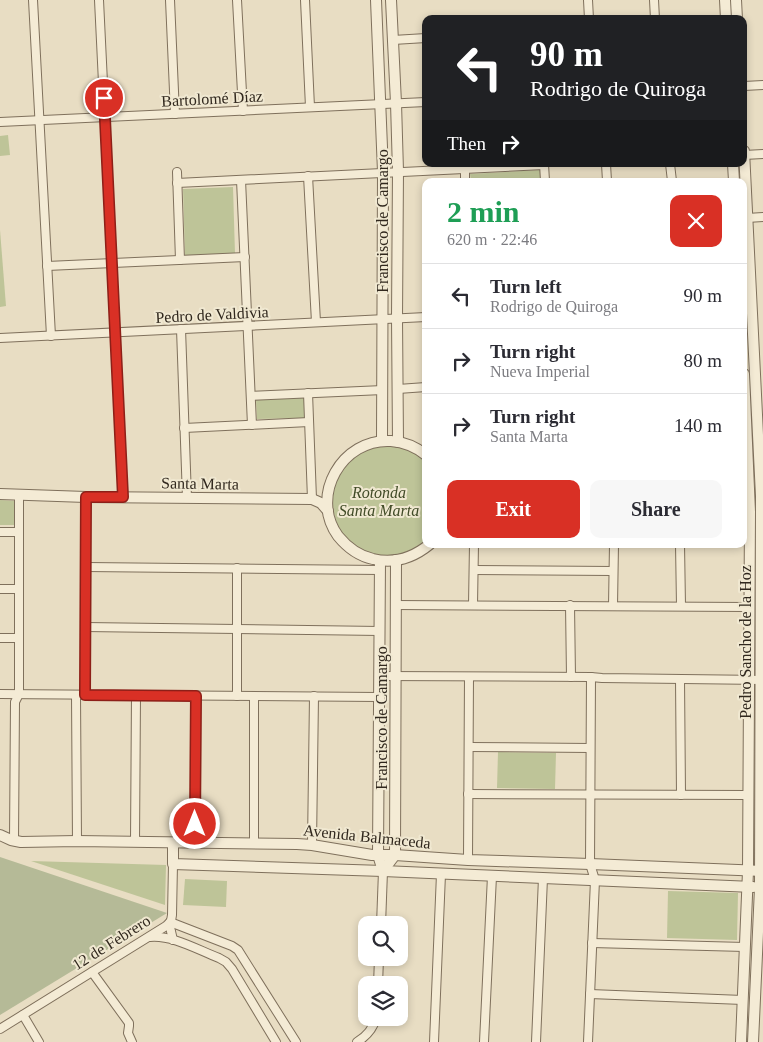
<!DOCTYPE html>
<html lang="en">
<head>
<meta charset="utf-8">
<style>
	body { margin:0; font-family:Georgia,serif; background:#f7f7f7; color:#2b2b33; height:100vh; display:flex; flex-direction:column; font-size:19px; white-space:nowrap }
	* { box-sizing:border-box; margin:0 }
	p { font-size:16px; color:#7c7c81 }
	.icon { flex:none; width:28px; height:28px; fill:none; stroke:currentColor; stroke-width:2; stroke-linecap:round; stroke-linejoin:round }
	.map { position:relative; flex:1; overflow:hidden }
	.side { position:absolute; left:422px; top:178px; width:325px; height:370px; display:flex; flex-direction:column; background:#fff; border-radius:10px; box-shadow:0 2px 8px #0003 }
	.side>* { flex:none }
	.top-card { position:absolute; left:422px; top:15px; width:325px; height:152px; border-radius:10px; box-shadow:0 2px 8px #0003; background:#202124; color:#fff; overflow:hidden }
	.fabs { position:absolute; left:358px; top:916px; display:grid; gap:10px }
	.fabs a { display:grid; place-items:center; width:50px; height:50px; border-radius:10px; background:#fff; box-shadow:0 2px 8px #0003; font-size:25px }
	.pin { position:absolute; display:grid; place-items:center; width:42px; height:42px; color:#fff; margin:-21px; border:2px solid #fff; border-radius:50%; box-shadow:0 1px 5px #0007 }
	.me { position:absolute; width:55px; margin:-28px; rotate:0deg; stroke-linejoin:round; filter:drop-shadow(0 0 4px #0008) }
	.turn { display:flex; align-items:center; gap:18px; height:105px; padding:0 25px; font-size:22px }
	.turn .icon { width:65px; height:65px; stroke-width:2.5 }
	.turn b { display:block; font-size:35px; line-height:42px }
	.then { display:flex; align-items:center; height:48px; padding:0 25px; background:#0003; gap:10px; font-size:19px }
	.round { display:grid; place-items:center; flex:none; width:52px; height:52px; border-radius:10px; background:#f7f7f7 }
	.headline { display:flex; align-items:center; justify-content:space-between; height:85px; padding:0 25px }
	h1 { font-size:30px; font-weight:600; line-height:38px; color:#1e9e55 }
	.button { display:flex; gap:10px; margin-top:auto; padding:10px 25px }
	.button a { flex:1; height:58px; border-radius:10px; background:#d93025; color:#fff; font-size:20px; font-weight:600; line-height:58px; text-align:center }
	.button a+a { background:#f7f7f7; color:#2b2b33 }
	ul { padding:0; list-style:none }
	li { display:flex; align-items:center; gap:15px; height:65px; padding:0 25px; border-top:1px solid #e1e1e2 }
	li div { flex:1 }
	li b { display:block; font-size:19px }
	li em { font-style:normal }
	.map>svg:first-child { display:block }
	.green { fill:#bec498 }
	.cemetery { fill:#b5ba97 }
	.lines { fill:none; stroke-linecap:round; stroke-linejoin:round }
	.minor-casing { stroke:#7f705c; stroke-width:10 }
	.tertiary-casing { stroke:#7f705c; stroke-width:12 }
	.minor { stroke:#f4ebd5; stroke-width:8 }
	.tertiary { stroke:#f4ebd5; stroke-width:10 }
	.route-casing { stroke:#8d1f18; stroke-width:12 }
	.route { stroke:#d93025; stroke-width:9 }
	.labels { text-anchor:middle; stroke-width:4; stroke-linejoin:round; paint-order:stroke }
	.street-label { font-size:16px; fill:#31281e; stroke:#f0e8d1 }
	.park-label { font-size:16px; font-style:italic; fill:#414b27; stroke:#f0e8d1 }
</style>
</head>
<body>
<div class="map">
<svg width="763" height="1042" viewBox="0 0 763 1042">
	<rect width="100%" height="100%" fill="#e8ddc3"/>
	<g class="green">
		<path d="M8,135L10,155L0,156V136Z"/>
		<path d="M540,170L541,181H471L470,174Z"/>
		<path d="M233,187L235,254L185,256L183,189Z"/>
		<path d="M0,230L6,306L0,307Z"/>
		<path d="M306,397L307,418L257,419L256,400Z"/>
		<path d="M383,445C400,447 413,448 426,460V542C420,546 413,552 406,554C328,577 300,460 383,445Z"/>
		<path d="M0,500L15,501V525H0Z"/>
		<path d="M498,752L556,753L555,789L497,788Z"/>
		<path d="M31,861L166,865L165,905Z"/>
		<path d="M185,879L227,881L226,907L183,905Z"/>
		<path d="M668,891L738,893L737,940L667,938Z"/>
	</g>
	<path class="cemetery" d="M0,857L167,913L0,1015Z"/>
	<g class="lines">
		<g class="minor-casing">
			<g id="minor">
				<path d="M33,0L51,336"/>
				<path d="M99,0L123,497"/>
				<path d="M170,0L175,114"/>
				<path d="M237,0L243,111"/>
				<path d="M305,0L310,107"/>
				<path d="M588,0L589,19"/>
				<path d="M654,0L655,19"/>
				<path d="M393,40L426,38"/>
				<path d="M744,86L763,85"/>
				<path d="M0,122L426,102"/>
				<path d="M744,155L763,154"/>
				<path d="M544,164L545,181"/>
				<path d="M606,164L607,181"/>
				<path d="M670,164L672,181"/>
				<path d="M465,169V181"/>
				<path d="M177,172L180,260"/>
				<path d="M308,176L316,322"/>
				<path d="M241,180L252,425"/>
				<path d="M177,183L544,165"/>
				<path d="M747,218L763,217"/>
				<path d="M47,266L245,257"/>
				<path d="M181,329L187,498"/>
				<path d="M0,338L426,317"/>
				<path d="M398,389L426,387"/>
				<path d="M308,393L312,499"/>
				<path d="M251,396L383,390"/>
				<path d="M184,428L309,422"/>
				<path d="M0,532H19"/>
				<path d="M680,544L681,606"/>
				<path d="M86,567L380,570"/>
				<path d="M237,568V696"/>
				<path d="M474,570L613,571"/>
				<path d="M0,589H19"/>
				<path d="M396,605L749,607"/>
				<path d="M473,605L474,544"/>
				<path d="M570,605L571,677"/>
				<path d="M613,606L614,544"/>
				<path d="M85,627L380,631"/>
				<path d="M0,638H19"/>
				<path d="M379,676L591,677L602,678L763,680"/>
				<path d="M680,679L681,795"/>
				<path d="M0,694L379,697"/>
				<path d="M76,695L77,841"/>
				<path d="M85,695L86,497"/>
				<path d="M469,747L590,748"/>
				<path d="M468,794L748,795"/>
				<path d="M14,841L15,702L19,694V494"/>
				<path d="M135,842L136,695"/>
				<path d="M195,843L196,695"/>
				<path d="M254,843V696"/>
				<path d="M312,845L314,696"/>
				<path d="M468,860L469,677"/>
				<path d="M173,864L172,915L170,927L173,940"/>
				<path d="M170,922L232,946L238,950L296,1042"/>
				<path d="M381,925L383,871"/>
				<path d="M150,937C173,935 198,950 219,958L226,962L232,969L276,1042"/>
				<path d="M592,943L745,947"/>
				<path d="M92,972L129,1023V1026L128,1033L132,1042"/>
				<path d="M378,985L379,958"/>
				<path d="M590,994L743,1000"/>
				<path d="M23,1015L39,1042"/>
				<path d="M0,1029L166,926L170,922"/>
				<path d="M357,1042C367,1036 373,1029 376,1018"/>
				<path d="M434,1042L441,874"/>
				<path d="M484,1042L492,876"/>
				<path d="M536,1042L543,878"/>
				<path d="M588,1042L595,880L590,864L591,677"/>
			</g>
		</g>
		<g class="tertiary-casing">
			<g id="tertiary">
				<path d="M376,0L383,172L382,441"/>
				<path d="M391,0L396,103L398,171L397,318L398,442"/>
				<path d="M725,0L726,19"/>
				<path d="M736,0L737,19"/>
				<path d="M744,151L761,496L760,888L753,1042"/>
				<path d="M733,164L734,181"/>
				<path d="M426,455C416,447 404,442 391,441C342,438 309,496 338,536C347,547 359,556 373,559C394,564 413,558 430,544"/>
				<path d="M0,494L86,497L312,499L321,503L328,511"/>
				<path d="M380,561L378,855L383,871"/>
				<path d="M0,835L11,840L21,842L77,841L297,844L312,845L372,855H395L468,860L590,864L763,871"/>
				<path d="M173,843V864L383,871L753,887"/>
				<path d="M383,871L395,855L396,560"/>
				<path d="M741,1042L748,871L750,512L744,374"/>
			</g>
		</g>
		<use href="#minor" class="minor"/>
		<use href="#tertiary" class="tertiary"/>
	</g>
	<g class="lines">
		<g class="route-casing">
			<path id="route" d="M104,98L123,497H86L85,695L196,696L195,824"/>
		</g>
		<use href="#route" class="route"/>
	</g>
	<g class="labels">
		<g class="street-label">
			<text transform="translate(212 98) rotate(-3)" y="6">Bartolomé Díaz</text>
			<text transform="translate(382 221) rotate(-90)" y="6">Francisco de Camargo</text>
			<text transform="translate(212 314) rotate(-3)" y="6">Pedro de Valdivia</text>
			<text transform="translate(200 483) rotate(1)" y="6">Santa Marta</text>
			<text transform="translate(745 642) rotate(-90)" y="6">Pedro Sancho de la Hoz</text>
			<text transform="translate(381 718) rotate(-90)" y="6">Francisco de Camargo</text>
			<text transform="translate(367 836) rotate(6)" y="6">Avenida Balmaceda</text>
			<text transform="translate(111 942) rotate(-32)" y="6">12 de Febrero</text>
		</g>
		<g class="park-label">
			<text x="379" y="498">Rotonda<tspan x="379" dy="18">Santa Marta</tspan></text>
		</g>
	</g>
</svg>
<div class="fabs">
<a><svg class="icon" aria-label="search" viewBox="0 0 24 24"><circle cx="10" cy="10" r="6"/><path d="M15 15l6 6"/></svg></a>
<a><svg class="icon" aria-label="layers" viewBox="0 0 24 24"><path d="M12 4l9 5-9 5-9-5zM3 14l9 5 9-5"/></svg></a>
</div>
<div class="pin" style="left:104px;top:98px;background:#d93025"><svg class="icon" aria-label="arrive" viewBox="0 0 24 24"><path d="M6 21V4h12l-3 4 3 4H6"/></svg></div>
<svg class="me" style="left:195px;top:824px" viewBox="-20 -20 40 40"><circle r="17" fill="#d93025" stroke="#fff" stroke-width="3"/><path d="M0-11L8 9 0 5-8 9z" fill="#fff"/></svg>
<div class="top-card">
<div class="turn"><svg class="icon" aria-label="left" viewBox="0 0 24 24"><path d="M17 20v-9H6M10 6l-5 5 5 5"/></svg><div><b>90 m</b>Rodrigo de Quiroga</div></div>
<div class="then">Then<svg class="icon" aria-label="right" viewBox="0 0 24 24"><path d="M7 20v-9h11M14 6l5 5-5 5"/></svg></div>
</div>
<section class="side">
<div class="headline"><div><h1>2 min</h1><p>620 m · 22:46</p></div><a class="round" style="background:#d93025;color:#fff"><svg class="icon" aria-label="close" viewBox="0 0 24 24"><path d="M6 6l12 12M18 6L6 18"/></svg></a></div>
<ul>
<li><svg class="icon" aria-label="left" viewBox="0 0 24 24"><path d="M17 20v-9H6M10 6l-5 5 5 5"/></svg><div><b>Turn left</b><p>Rodrigo de Quiroga</p></div><em>90 m</em></li>
<li><svg class="icon" aria-label="right" viewBox="0 0 24 24"><path d="M7 20v-9h11M14 6l5 5-5 5"/></svg><div><b>Turn right</b><p>Nueva Imperial</p></div><em>80 m</em></li>
<li><svg class="icon" aria-label="right" viewBox="0 0 24 24"><path d="M7 20v-9h11M14 6l5 5-5 5"/></svg><div><b>Turn right</b><p>Santa Marta</p></div><em>140 m</em></li>
</ul>
<div class="button"><a>Exit</a><a>Share</a></div>
</section>
</div>
</body>
</html>
